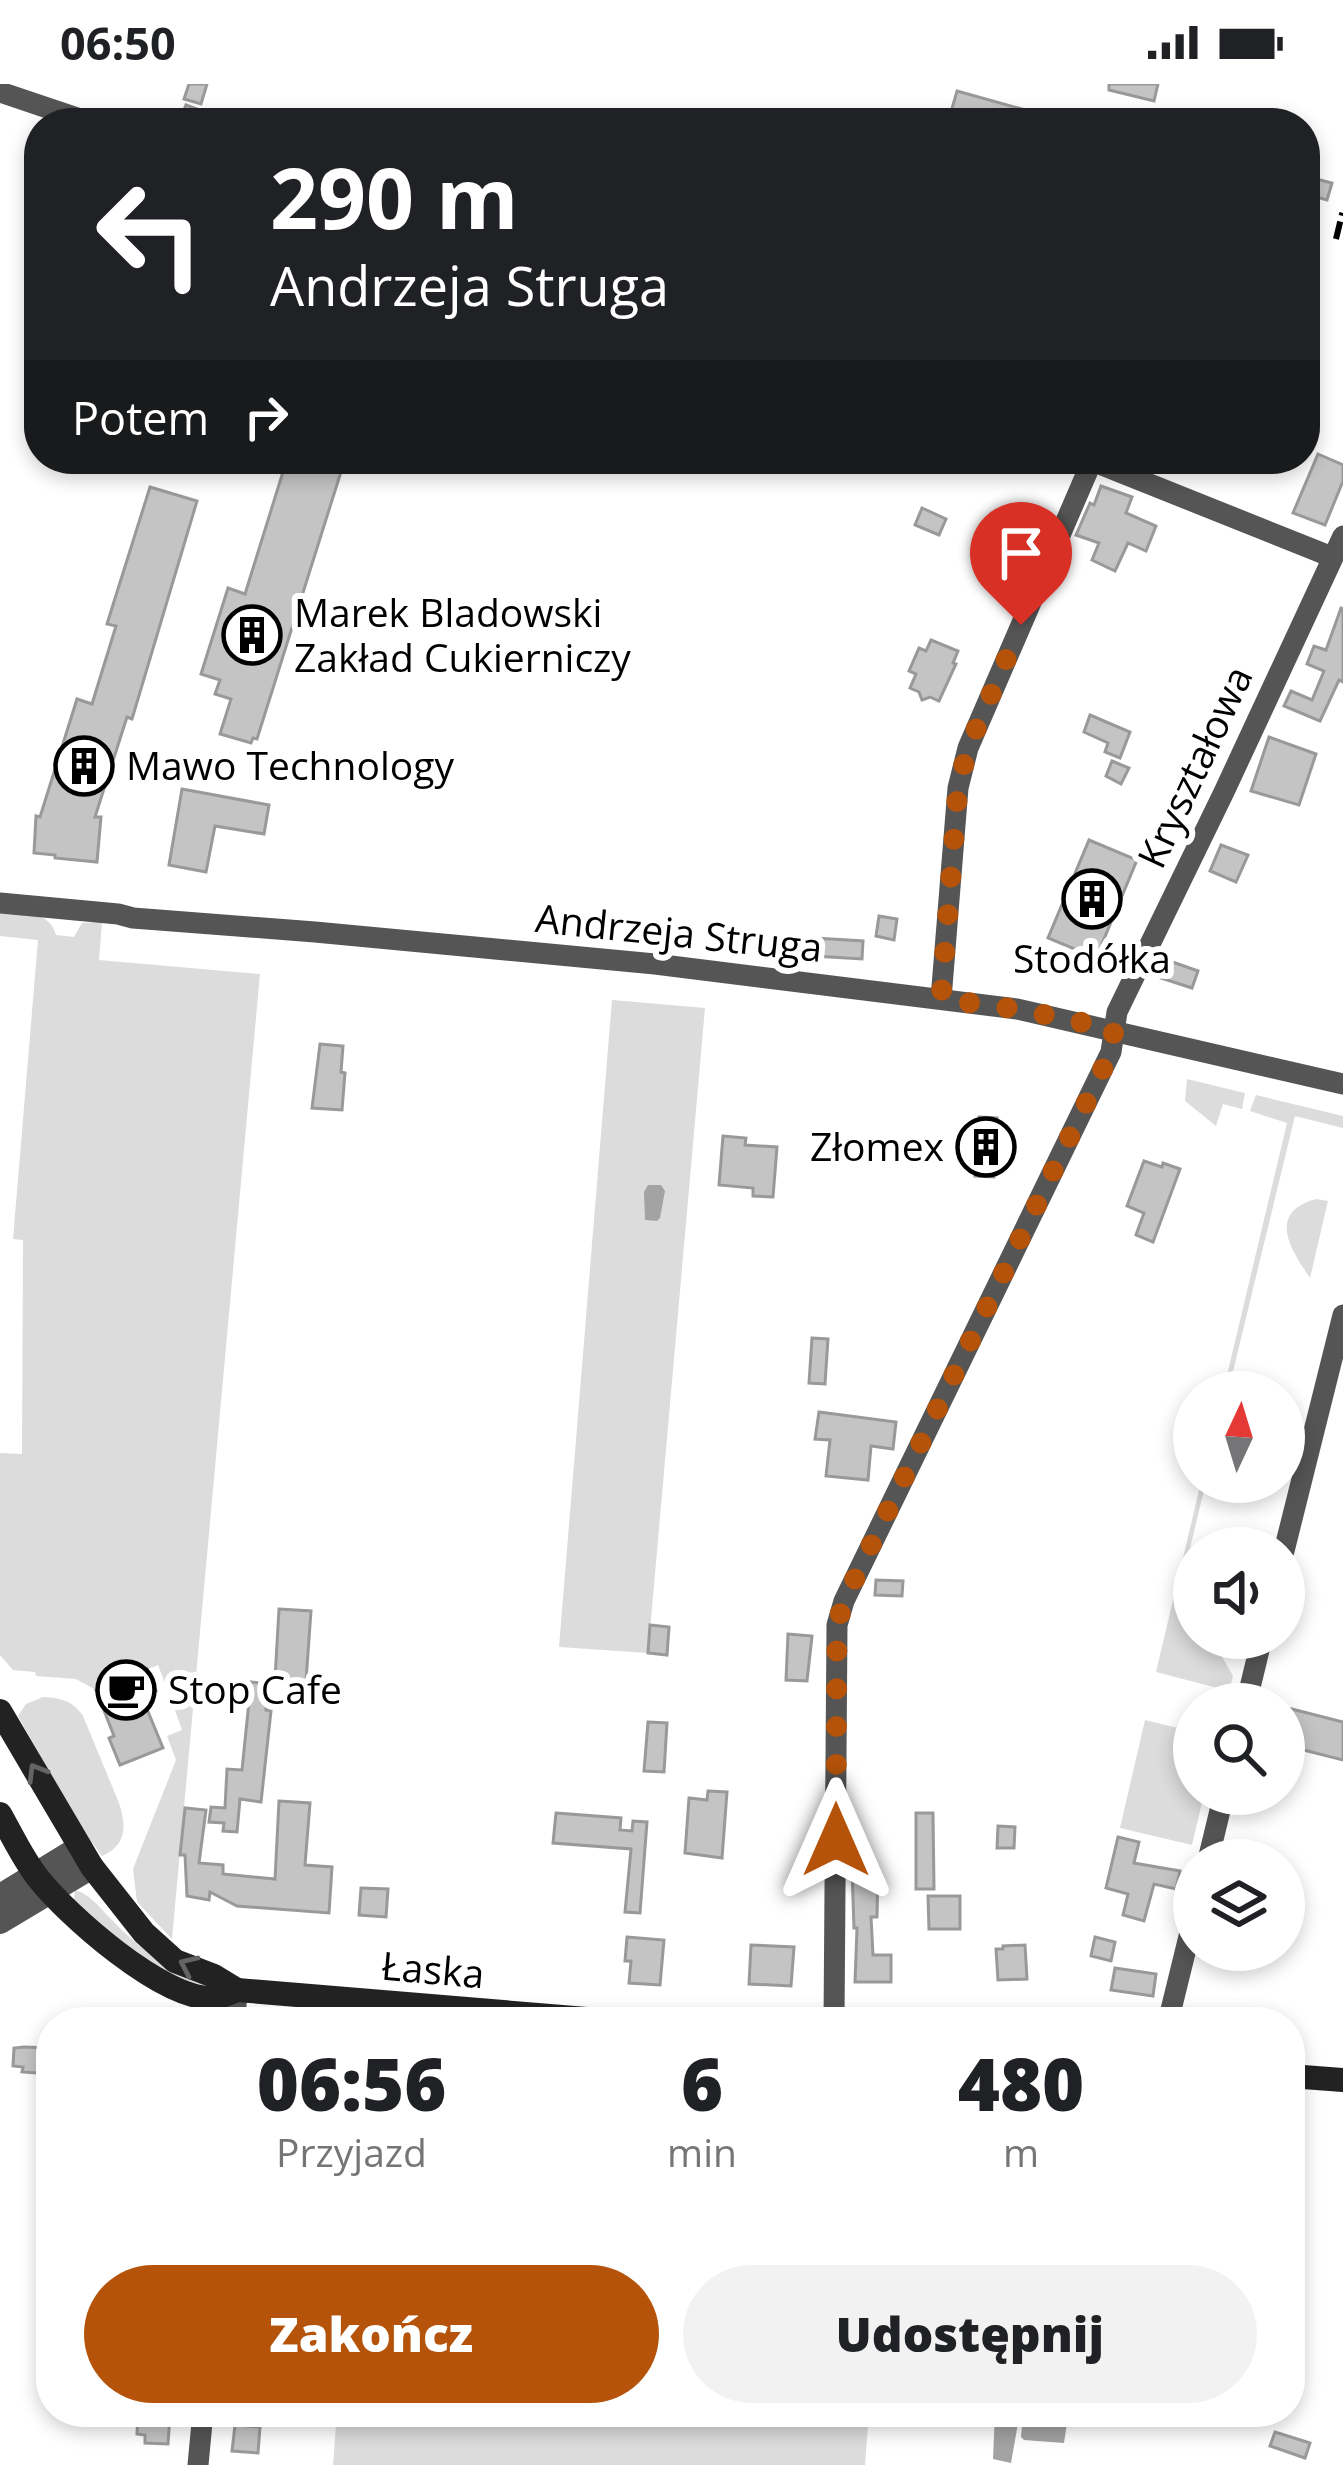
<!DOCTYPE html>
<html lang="pl">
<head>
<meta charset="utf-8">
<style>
	body { margin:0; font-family:"Open Sans",sans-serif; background:#f2f2f2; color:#202124; height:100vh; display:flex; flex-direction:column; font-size:45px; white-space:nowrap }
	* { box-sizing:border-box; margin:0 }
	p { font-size:39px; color:#757577 }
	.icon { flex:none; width:66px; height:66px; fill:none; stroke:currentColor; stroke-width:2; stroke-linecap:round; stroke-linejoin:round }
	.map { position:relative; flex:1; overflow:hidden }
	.side { position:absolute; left:36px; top:1923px; width:1269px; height:420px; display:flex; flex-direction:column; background:#fff; border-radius:48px; box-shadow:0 6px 18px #0003 }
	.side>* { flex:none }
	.hud { position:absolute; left:24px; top:24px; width:1296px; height:366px; border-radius:48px; box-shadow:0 6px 18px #0003; background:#202124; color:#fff; overflow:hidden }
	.needle { width:78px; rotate:4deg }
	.tools { position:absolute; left:1173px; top:1287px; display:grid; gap:24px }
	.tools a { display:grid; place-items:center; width:132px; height:132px; border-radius:50%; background:#fff; box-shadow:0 6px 18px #0003; font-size:60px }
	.pin { position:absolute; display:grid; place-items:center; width:102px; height:102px; color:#fff; margin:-123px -51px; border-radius:50% 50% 50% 0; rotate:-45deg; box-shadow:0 0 12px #0007 }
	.pin .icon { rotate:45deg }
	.me { position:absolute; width:132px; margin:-66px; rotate:0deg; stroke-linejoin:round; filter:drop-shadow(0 0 9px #0008) }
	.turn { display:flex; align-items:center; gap:42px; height:252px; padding:0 48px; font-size:54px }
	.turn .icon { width:156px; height:156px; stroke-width:2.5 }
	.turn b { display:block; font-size:84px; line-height:102px }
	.then { display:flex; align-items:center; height:114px; padding:0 48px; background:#0003; gap:24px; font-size:45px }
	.eta { display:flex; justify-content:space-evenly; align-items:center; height:204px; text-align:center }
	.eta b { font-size:72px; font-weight:800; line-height:84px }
	.button { display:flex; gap:24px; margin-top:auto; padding:24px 48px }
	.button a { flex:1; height:138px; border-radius:72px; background:#b45309; color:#fff; font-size:48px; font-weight:800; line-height:138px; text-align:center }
	.button a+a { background:#f2f2f2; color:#202124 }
	.status { display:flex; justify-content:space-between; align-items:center; height:84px; padding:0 60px; background:#fff; direction:ltr }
	.status svg { height:33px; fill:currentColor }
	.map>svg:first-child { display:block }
	.green { fill:#dcdcdc }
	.water { fill:#a3a3a3 }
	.building { fill:#c4c4c4; stroke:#999; stroke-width:3 }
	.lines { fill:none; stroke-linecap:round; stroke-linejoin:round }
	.minor { stroke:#555; stroke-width:21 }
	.tertiary { stroke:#555; stroke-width:24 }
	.secondary { stroke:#222; stroke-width:24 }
	.rail { stroke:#000; stroke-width:6; stroke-dasharray:18 6 3 6; stroke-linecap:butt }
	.oneway { stroke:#646464 }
	.route { stroke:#b45309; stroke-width:21; stroke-dasharray:0 37.8 }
	.labels { text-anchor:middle; stroke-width:12; stroke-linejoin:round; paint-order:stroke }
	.poi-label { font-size:39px; fill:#000; stroke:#fff; text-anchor:start }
	.street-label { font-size:39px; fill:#000; stroke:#fff }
</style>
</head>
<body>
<div class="status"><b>06:50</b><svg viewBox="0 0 49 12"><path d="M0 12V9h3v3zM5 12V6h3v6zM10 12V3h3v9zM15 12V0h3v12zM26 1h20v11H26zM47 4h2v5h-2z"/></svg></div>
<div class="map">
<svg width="1343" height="2381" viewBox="0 0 1343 2381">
	<rect width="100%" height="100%" fill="#fff"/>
	<g class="green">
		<path d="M0,829C23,831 49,825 56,851L74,853L82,839L102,838L99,876L260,890L172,1855L137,1818L133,1785L176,1676L167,1652L182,1646L169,1609L178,1604L176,1598L166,1602L158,1581L96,1606L76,1595L36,1592L35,1588L13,1586L0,1571V1369L22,1370L23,1156L13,1155L38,856L0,852Z"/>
		<path d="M612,916L705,924L648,1569L559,1563Z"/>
		<path d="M1187,995L1245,1009L1242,1025L1223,1020L1216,1042L1185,1017Z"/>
		<path d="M1256,1011L1343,1032V1044L1295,1032L1228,1308H1223L1287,1039L1250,1027Z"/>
		<path d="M1316,1115L1328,1117L1310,1194C1291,1166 1266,1129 1316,1115Z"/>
		<path d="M1201,1398H1206L1191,1460L1185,1498L1194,1524V1554H1211L1233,1592L1229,1607L1156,1588Z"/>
		<path d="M43,1613C61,1614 73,1617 83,1632L119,1719C127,1743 126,1761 102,1772L81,1744L18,1632L26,1620Z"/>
		<path d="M1145,1636L1194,1648V1710H1204L1192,1761L1120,1744Z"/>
		<path d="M75,1806C90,1810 100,1824 111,1835C144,1870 170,1883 212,1903C156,1893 115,1854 74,1816Z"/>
		<path d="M337,2328H869L865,2381H333Z"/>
	</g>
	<g class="water">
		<path d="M648,1101H661L665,1107L660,1134L657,1137L645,1136L644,1108Z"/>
		<path d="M995,2328H1020L1011,2379L993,2375Z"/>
		<path d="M1026,2328L1063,2330L1068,2333L1064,2359L1024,2356L1021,2353L1023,2329Z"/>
	</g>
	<g class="building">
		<path d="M189,0H207L201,20L184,15Z"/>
		<path d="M1109,0H1158L1154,17L1109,6Z"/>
		<path d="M957,7L1054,34L1053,39H962L949,35Z"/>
		<path d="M186,21L229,37V39H179Z"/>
		<path d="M1305,92L1332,99L1327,116L1305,110Z"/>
		<path d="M1318,370L1343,381V397L1325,441L1293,429Z"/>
		<path d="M287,375H345L257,655L253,654L251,659L220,650L231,615L215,610L220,596L201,590L228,504L245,510Z"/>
		<path d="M1101,402L1132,413L1126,429L1156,442L1146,467L1128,459L1115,487L1092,476L1099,459L1076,451L1090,419L1094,421Z"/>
		<path d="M150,403L197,417L132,635L127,633L95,733H101L97,778L55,774V771L34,769L36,732L40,733L77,615L92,620L116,542L107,540Z"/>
		<path d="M922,424L946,435L939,451L915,441Z"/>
		<path d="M1341,524L1343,525V598L1339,596L1320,637L1284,622L1291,607L1312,616L1324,587L1307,580L1314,562L1326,566Z"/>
		<path d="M931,556L958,567L953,579L956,580L939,617L930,613L922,616L919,608L910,604L916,590L909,587L919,564L926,567Z"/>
		<path d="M1090,631L1130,648L1120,674L1105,668L1108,659L1084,648Z"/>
		<path d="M1269,653L1316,670L1299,721L1251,707Z"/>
		<path d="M1112,677L1129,684L1121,700L1106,692Z"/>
		<path d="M182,705L269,721L264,750L215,742L206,788L169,781Z"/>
		<path d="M1089,756L1137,776L1096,874L1048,854Z"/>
		<path d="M1221,761L1248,771L1236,798L1210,787Z"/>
		<path d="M879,832L897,835L894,856L876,852Z"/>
		<path d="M815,854L863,857L862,875L814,872Z"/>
		<path d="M1167,876L1198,887L1192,904L1161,894Z"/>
		<path d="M320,960L343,962L341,988L345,989L342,1026L312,1024Z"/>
		<path d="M979,1033L997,1034L994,1093L975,1092Z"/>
		<path d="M723,1052L746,1054L745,1061L777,1063L773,1113L753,1112V1104L719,1101Z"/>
		<path d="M1144,1077L1162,1083L1163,1079L1180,1085L1153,1158L1136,1151L1144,1129L1127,1122Z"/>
		<path d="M812,1254L828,1255L825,1300L809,1299Z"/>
		<path d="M819,1328L896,1338L893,1365L871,1362L868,1396L826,1392L830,1356L815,1355Z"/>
		<path d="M876,1496L903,1497L902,1512L875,1511Z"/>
		<path d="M279,1525L311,1527L306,1597L275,1595Z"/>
		<path d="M650,1541L669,1543L667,1571L648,1569Z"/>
		<path d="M788,1550L812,1552L807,1597L786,1596Z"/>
		<path d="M147,1585L156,1607L142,1613L163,1664L120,1681L109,1654L114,1652L96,1606Z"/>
		<path d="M251,1598L268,1600L266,1626L271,1627L261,1718L240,1715L237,1748L223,1747L224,1739L209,1738L211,1723L225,1724L227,1685L242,1686Z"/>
		<path d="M1284,1623L1343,1638V1676L1284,1661Z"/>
		<path d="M648,1638L667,1639L664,1688L644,1687Z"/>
		<path d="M708,1707L727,1708L722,1774L685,1769L689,1714L707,1716Z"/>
		<path d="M279,1717L310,1719L305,1781L332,1783L329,1829L237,1822L210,1808L209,1816L187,1812L185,1771H180L185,1724L206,1726L199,1779L223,1781V1790L275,1795Z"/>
		<path d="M556,1729L621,1734L620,1746L632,1747L633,1737L647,1738L640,1829L625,1828L631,1765L553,1759Z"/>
		<path d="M916,1729H933L934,1805H916Z"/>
		<path d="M998,1742L1015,1743L1014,1764H997Z"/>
		<path d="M1118,1753L1139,1758L1134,1779L1180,1787L1176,1805L1154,1800L1144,1837L1123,1831L1128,1810L1106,1804Z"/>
		<path d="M878,1784L877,1833H871L873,1871H891V1898H855L857,1844H854L852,1785Z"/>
		<path d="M361,1804L388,1805L386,1833L359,1831Z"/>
		<path d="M928,1812H960V1845H929Z"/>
		<path d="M627,1853L664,1856L660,1901L629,1899L631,1877H625Z"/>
		<path d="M1095,1853L1115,1858L1111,1877L1091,1872Z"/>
		<path d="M751,1861L794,1863L791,1902L749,1900Z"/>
		<path d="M1025,1861L1027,1895L998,1896L996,1865H1003V1862Z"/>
		<path d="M1115,1884L1156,1890L1153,1912L1111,1906Z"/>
		<path d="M24,1963L51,1964L50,1990L22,1988L23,1983L13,1982L14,1964Z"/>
		<path d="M138,2329L170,2331L168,2360L145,2359V2351L137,2350Z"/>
		<path d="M235,2341L260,2343L258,2369L232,2367Z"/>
		<path d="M1275,2348L1310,2359L1305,2374L1270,2362Z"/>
	</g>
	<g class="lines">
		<g class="minor">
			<path d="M0,8L92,39"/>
			<path d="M1087,375L1332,473"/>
			<path d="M0,819L118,830L133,834L315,848L655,880L1017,925L1343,1000"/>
			<path d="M941,915L958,704L968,664L1092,377"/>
			<path d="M1284,1467L1343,1231"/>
			<path d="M1246,1620L1262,1554"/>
			<path d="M1208,1776L1224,1710"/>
			<path d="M235,1938L237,1906"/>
			<path d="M834,1938L837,1541L844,1517L1111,968L1117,928L1224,708L1343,452"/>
			<path d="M1168,1938L1194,1832"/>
			<path d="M198,2381L203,2328"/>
		</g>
		<g class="tertiary">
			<path d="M0,1812L80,1763"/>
			<path d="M0,1838L92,1783"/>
		</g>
		<g class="secondary">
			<path d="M0,1627L92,1783L144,1849L175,1877L214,1892L237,1906"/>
			<path d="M0,1730C12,1751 23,1775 38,1794C68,1832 161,1914 211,1914C219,1914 230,1909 237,1906L623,1938"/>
			<path d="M1290,1992L1343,1996"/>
		</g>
		<path class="rail" d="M1336,155L1343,126"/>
	</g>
	<defs><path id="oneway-chevron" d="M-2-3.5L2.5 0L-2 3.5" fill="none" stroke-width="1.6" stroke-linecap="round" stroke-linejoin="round" transform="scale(3)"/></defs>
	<g class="oneway">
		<use href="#oneway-chevron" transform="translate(36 1688) rotate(-121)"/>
		<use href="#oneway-chevron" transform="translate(188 1881) rotate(-155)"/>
	</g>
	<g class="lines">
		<path class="route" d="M836,1756L837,1541L844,1517L1111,968L1114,945L1017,925L941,915L958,704L968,664L1021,541"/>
	</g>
	<defs>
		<g id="building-ring" transform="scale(3)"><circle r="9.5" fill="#fff" stroke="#000" stroke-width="1.5"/><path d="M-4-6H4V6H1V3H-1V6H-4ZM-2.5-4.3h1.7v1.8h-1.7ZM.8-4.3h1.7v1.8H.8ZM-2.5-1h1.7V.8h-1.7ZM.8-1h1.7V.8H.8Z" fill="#000"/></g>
		<g id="cafe-ring" transform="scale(3)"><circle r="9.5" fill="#fff" stroke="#000" stroke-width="1.5"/><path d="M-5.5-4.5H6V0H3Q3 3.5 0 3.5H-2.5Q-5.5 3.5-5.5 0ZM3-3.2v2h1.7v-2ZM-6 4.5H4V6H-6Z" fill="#000"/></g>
	</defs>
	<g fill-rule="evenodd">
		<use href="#building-ring" x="252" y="551"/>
		<use href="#building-ring" x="84" y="682"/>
		<use href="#building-ring" x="1092" y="815"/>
		<use href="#building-ring" x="986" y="1063"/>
		<use href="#cafe-ring" x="126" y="1606"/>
	</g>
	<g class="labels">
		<g class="poi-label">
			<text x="294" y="543">Marek Bladowski<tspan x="294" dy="45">Zakład Cukierniczy</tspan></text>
			<text x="126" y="696">Mawo Technology</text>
			<text x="1092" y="889" text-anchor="middle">Stodółka</text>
			<text x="944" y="1077" text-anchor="end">Złomex</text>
			<text x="168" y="1620">Stop Cafe</text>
		</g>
		<g class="street-label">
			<text transform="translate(1195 683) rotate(-65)" y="14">Kryształowa</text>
			<text transform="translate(679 849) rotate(6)" y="14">Andrzeja Struga</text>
			<text transform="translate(433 1886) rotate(5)" y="14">Łaska</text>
		</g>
	</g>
</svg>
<div class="tools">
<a><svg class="needle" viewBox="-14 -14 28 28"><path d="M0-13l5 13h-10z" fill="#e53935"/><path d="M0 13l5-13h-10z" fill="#757577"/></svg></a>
<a><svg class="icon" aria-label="sound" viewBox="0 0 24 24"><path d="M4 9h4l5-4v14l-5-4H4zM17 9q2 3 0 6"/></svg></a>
<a><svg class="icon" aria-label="search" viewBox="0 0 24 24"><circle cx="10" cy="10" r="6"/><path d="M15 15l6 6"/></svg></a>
<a><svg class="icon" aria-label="layers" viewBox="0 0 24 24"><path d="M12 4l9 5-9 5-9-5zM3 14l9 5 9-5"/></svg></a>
</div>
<div class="pin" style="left:1021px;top:541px;background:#d93025"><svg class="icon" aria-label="arrive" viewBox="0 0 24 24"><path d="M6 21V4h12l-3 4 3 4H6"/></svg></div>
<svg class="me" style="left:836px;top:1756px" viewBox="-20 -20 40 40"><path d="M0-17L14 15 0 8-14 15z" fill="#b45309" stroke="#fff" stroke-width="4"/></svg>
<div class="hud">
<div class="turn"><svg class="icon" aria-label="left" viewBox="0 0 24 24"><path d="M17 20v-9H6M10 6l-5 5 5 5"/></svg><div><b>290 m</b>Andrzeja Struga</div></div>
<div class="then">Potem<svg class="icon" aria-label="right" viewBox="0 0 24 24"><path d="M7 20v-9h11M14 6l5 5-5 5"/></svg></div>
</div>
<section class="side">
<div class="eta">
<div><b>06:56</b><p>Przyjazd</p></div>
<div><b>6</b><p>min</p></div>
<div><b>480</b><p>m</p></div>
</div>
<div class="button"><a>Zakończ</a><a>Udostępnij</a></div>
</section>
</div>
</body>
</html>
